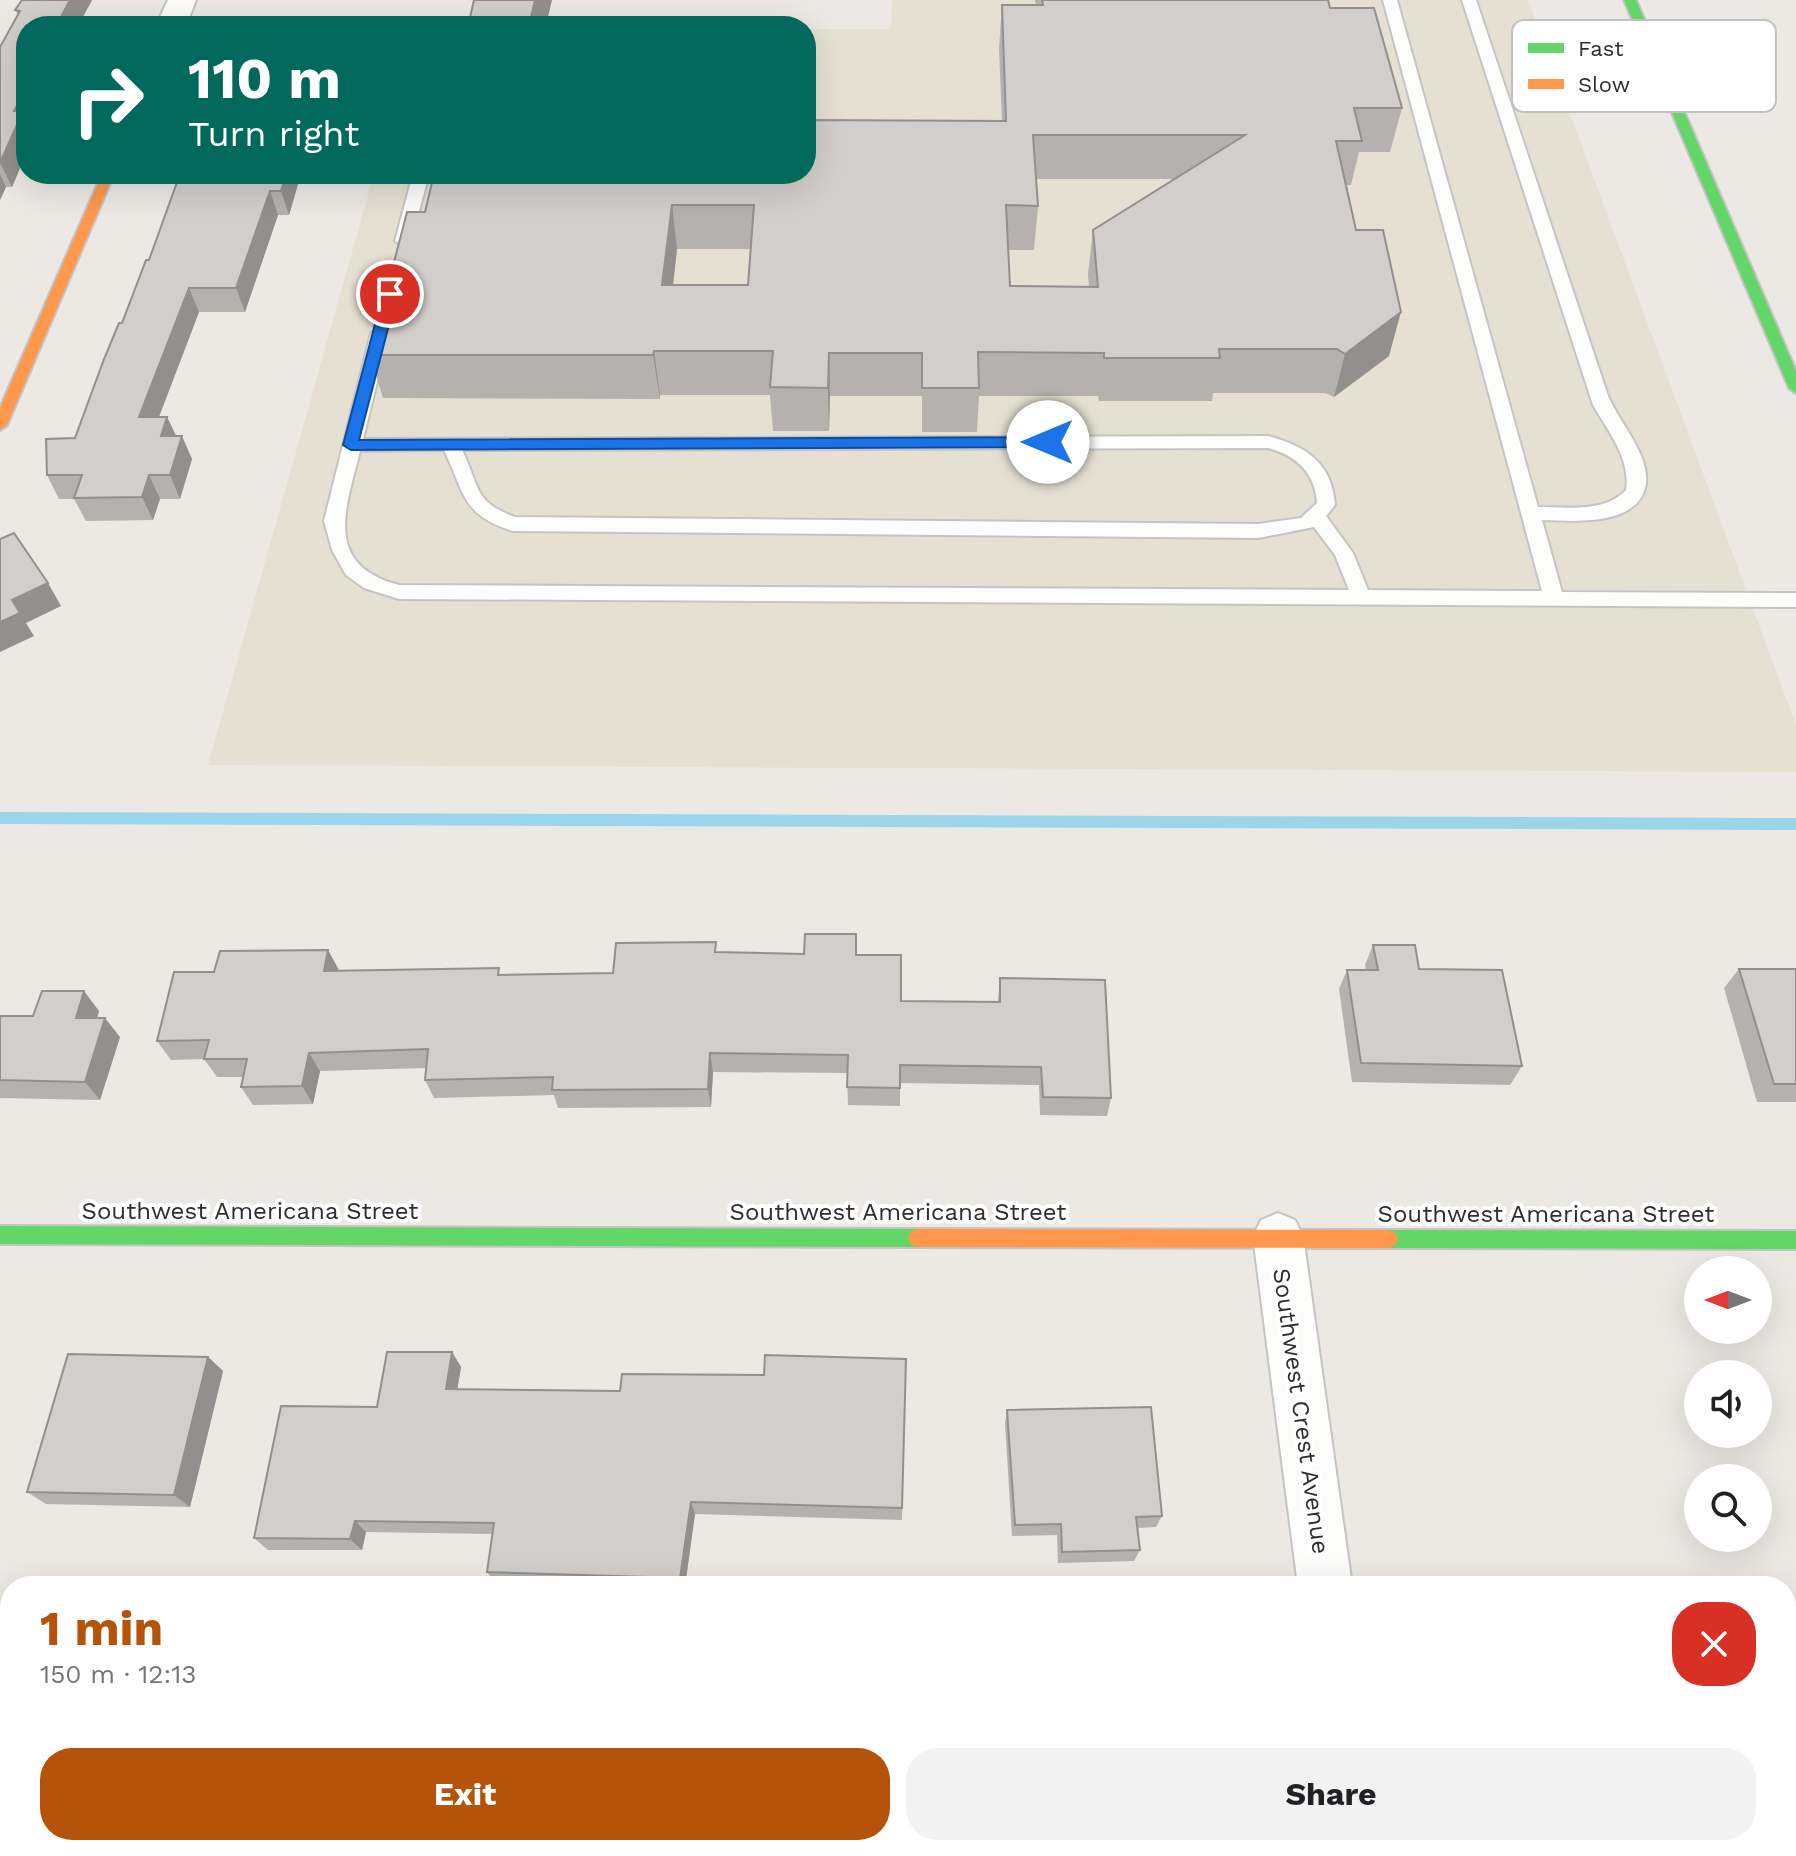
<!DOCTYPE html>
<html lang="en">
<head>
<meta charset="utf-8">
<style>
	body { margin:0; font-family:"Work Sans",sans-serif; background:#f2f2f2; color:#202124; height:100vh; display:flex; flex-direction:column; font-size:30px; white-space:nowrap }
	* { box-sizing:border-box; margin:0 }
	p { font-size:26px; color:#757577 }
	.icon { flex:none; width:44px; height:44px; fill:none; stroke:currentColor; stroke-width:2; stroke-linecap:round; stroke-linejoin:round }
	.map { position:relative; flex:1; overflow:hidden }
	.panel { position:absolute; left:0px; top:1576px; width:1796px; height:280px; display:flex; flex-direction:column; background:#fff; border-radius:32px 32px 0 0; box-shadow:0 8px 32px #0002 }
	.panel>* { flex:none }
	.hud { position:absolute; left:16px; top:16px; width:800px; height:168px; border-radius:32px; box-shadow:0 8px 32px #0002; background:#00695c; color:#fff; overflow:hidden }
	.needle { width:52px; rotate:270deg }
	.buttons { position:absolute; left:1684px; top:1256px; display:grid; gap:16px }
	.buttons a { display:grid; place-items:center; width:88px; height:88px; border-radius:50%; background:#fff; box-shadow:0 8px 32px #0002; font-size:40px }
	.pin { position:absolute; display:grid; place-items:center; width:68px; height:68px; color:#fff; margin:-34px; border:4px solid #fff; border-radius:50%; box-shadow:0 2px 8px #0007 }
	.me { position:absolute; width:88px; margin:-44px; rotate:270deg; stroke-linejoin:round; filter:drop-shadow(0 0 6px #0008) }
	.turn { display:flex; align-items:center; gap:28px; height:168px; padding:0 40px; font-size:36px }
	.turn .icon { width:104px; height:104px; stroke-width:2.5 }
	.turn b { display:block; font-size:56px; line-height:68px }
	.round { display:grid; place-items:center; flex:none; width:84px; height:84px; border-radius:32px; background:#f2f2f2 }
	.summary { display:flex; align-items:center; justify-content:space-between; height:136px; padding:0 40px }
	h1 { font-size:48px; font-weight:700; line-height:60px; color:#b45309 }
	.action { display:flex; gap:16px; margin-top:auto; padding:16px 40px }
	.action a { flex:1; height:92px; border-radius:32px; background:#b45309; color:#fff; font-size:32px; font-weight:700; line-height:92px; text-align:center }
	.action a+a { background:#f2f2f2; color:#202124 }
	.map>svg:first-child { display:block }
	.education { fill:#e6e0d3 }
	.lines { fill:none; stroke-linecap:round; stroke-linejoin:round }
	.stream { fill:#99d6ec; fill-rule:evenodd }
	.lane-casing { stroke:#c5c4c5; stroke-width:4 }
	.street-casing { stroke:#c5c4c5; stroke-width:4 }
	.fast-casing { stroke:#c5c4c5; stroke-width:4 }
	.slow-casing { stroke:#c5c4c5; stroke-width:4 }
	.lane { fill:#fcfcfb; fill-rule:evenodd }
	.street { fill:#fcfcfb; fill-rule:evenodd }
	.fast { fill:#63d668; fill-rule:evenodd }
	.slow { fill:#ff974d; fill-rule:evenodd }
	.wall { fill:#b4b1af; fill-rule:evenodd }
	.shaded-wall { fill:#92908e }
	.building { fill:#d1cecb; stroke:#92908e; stroke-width:2; fill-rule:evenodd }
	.route { fill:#1a73e8; stroke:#114b97; stroke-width:2 }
	.labels { text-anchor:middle; stroke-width:8; stroke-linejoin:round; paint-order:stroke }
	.street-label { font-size:24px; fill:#2e2e2e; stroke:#fff }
	.key { fill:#fff; stroke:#c0c0c0; stroke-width:2 }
	.key-label { font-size:22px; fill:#2e2e2e }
</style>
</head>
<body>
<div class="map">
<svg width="1796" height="1856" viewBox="0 0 1796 1856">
	<rect width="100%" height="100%" fill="#ece8e4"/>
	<path class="education" d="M892,0H1528L1796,725V772L208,765L374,174H806V29H891Z"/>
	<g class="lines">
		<path class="stream" d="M0,812L1796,818V830L0,824Z"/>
		<g class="lane-casing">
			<g id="lane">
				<path d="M1383,0H1397L1538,507C1566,507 1605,513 1626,490C1631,459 1608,431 1593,405L1462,0H1476C1520,131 1563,262 1607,393C1617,422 1658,461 1643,494C1628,526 1571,521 1542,520L1562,592L1796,593V607L399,599L364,588L346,575L332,550L324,521L371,333L380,327L389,333L363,439L1268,436C1306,446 1332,463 1335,505L1326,516L1353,553L1368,590L1542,591ZM1268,448C1297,456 1315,473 1317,503L1301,518L1258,524L515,517C472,501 480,486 462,450ZM444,450C465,493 461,515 513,531L1258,538L1314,527L1335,555L1349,590L399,585C322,565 346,508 360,451Z"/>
				<path d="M413,174H429L411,241L403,246L395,241Z"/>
			</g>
		</g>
		<g class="street-casing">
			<g id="street">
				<path d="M168,0H196L186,26H156Z"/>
				<path d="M1278,1213L1295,1220L1303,1236L1352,1586H1298L1253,1236L1261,1220Z"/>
				<path d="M1300,1846H1360L1359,1856H1299Z"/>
			</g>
		</g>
		<g class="fast-casing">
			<g id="fast">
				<path d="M1624,0H1636L1796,371V393L1789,388Z"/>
				<path d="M0,1226L918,1229L925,1231L928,1238L925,1245L918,1247L0,1244Z"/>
				<path d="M1388,1230L1796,1231V1249L1388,1248L1381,1246L1378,1239L1381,1232Z"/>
			</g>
		</g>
		<g class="slow-casing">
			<g id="slow">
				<path d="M102,174H114L7,425L0,430V408Z"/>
				<path d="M918,1229L1388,1230L1395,1232L1398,1239L1395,1246L1388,1248L918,1247L911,1245L908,1238L911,1231Z"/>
			</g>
		</g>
		<use href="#lane" class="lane"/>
		<use href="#street" class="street"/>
		<use href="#fast" class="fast"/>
		<use href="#slow" class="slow"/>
	</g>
	<g class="wall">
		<path d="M92,0L78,26H26V154L12,187H6L0,200V47L18,15L15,10Z"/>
		<path d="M1035,0H1328L1330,8L1402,108L1390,152H1359L1351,185H1346L1356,230L1389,356L1334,397L1325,393H1213L1212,401H1099L1098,396H979L977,432H922V396H830L829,431H773L770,395H660V399L383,398L370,355L425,212L806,174L1002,121L999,49L1002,5H1036ZM1036,179H1174L1093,230L1088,274L1089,287L1010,286L1008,250H1034L1038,206ZM677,249H750L748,285H673Z"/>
		<path d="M180,174H301L289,215H278L245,312H199L159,417H167L176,436L192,459L180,499H160L153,520L86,521L74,499H59L47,475L75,438L149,260Z"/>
		<path d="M1373,945L1419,969L1522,1066L1510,1085L1352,1082L1339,989L1347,970H1366L1365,965Z"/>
		<path d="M718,952L857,955L901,1001L998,1002L1000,978L1111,1098L1107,1116L1040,1115L1039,1085L900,1083V1106L848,1105L847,1073L713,1072L711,1107L558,1108L554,1095L434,1098L425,1080L426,1068L320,1071L313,1104L253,1105L241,1087L243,1077H217L204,1059L171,1060L157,1041L339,970L501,975L613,973Z"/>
		<path d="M1739,969H1796V1102H1757L1724,988Z"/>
		<path d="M99,1011L97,1018L120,1037L100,1100L0,1098V1016H33Z"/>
		<path d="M452,1352L461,1367L457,1389L620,1391L906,1359L902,1520L695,1514L685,1586H614L496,1583L487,1572L493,1534L366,1532L362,1550H268L254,1538L377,1407Z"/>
		<path d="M208,1357L223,1371L190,1507L46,1504L27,1492Z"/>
		<path d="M1007,1410L1162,1516L1156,1527L1137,1528L1140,1550L1134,1561L1058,1563L1057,1535L1012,1536L1005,1423Z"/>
	</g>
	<g class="shaded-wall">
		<path d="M70,0H92L78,26H56Z"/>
		<path d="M535,0H552L546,26H529Z"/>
		<path d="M26,89V154L12,187L0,163L14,111Z"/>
		<path d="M0,174L6,187L0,200Z"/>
		<path d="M286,174H301L289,215L281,191Z"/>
		<path d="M270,191L278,215L245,312L236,288Z"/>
		<path d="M672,205L677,249L668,329L662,285Z"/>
		<path d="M189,288L199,312L150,440L139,417Z"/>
		<path d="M1401,312L1389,356L1334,397L1345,354Z"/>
		<path d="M654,351L660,395V399L653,355Z"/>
		<path d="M829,353L830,396L829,431L828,388Z"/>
		<path d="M167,417L178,440L161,436Z"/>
		<path d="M182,436L192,459L180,499L170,475Z"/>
		<path d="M149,475L160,499L153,520L142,497Z"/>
		<path d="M48,583L61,606L26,623L34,636L0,652V622L12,600Z"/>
		<path d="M328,950L339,970L335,990L324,971Z"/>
		<path d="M84,991L99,1011L91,1037L76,1018Z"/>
		<path d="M105,1018L120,1037L100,1100L85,1082Z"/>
		<path d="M309,1053L320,1071L313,1104L302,1086Z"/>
		<path d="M710,1053L713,1072L711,1107L708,1089Z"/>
		<path d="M452,1352L461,1367L455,1403L446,1389Z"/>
		<path d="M208,1357L223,1371L190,1507L174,1495Z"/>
		<path d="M691,1502L695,1514L685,1586H684L680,1578Z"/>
		<path d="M355,1521L366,1532L362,1550L350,1539Z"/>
		<path d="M35,1846H57L55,1856H33Z"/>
		<rect x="580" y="1846" width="8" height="10"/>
	</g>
	<g class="building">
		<path d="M22,0H70L56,26H26V89L14,111H23L0,163V47L20,11L15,10Z"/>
		<path d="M474,0H535L529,26H468Z"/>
		<path d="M1042,0H1328L1330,8H1374L1402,108H1354L1362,141H1336L1356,230H1383L1401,312L1345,354L1337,349H1219L1220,358H1104V353L978,352L979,388H922V353H829L828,388L770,387L773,351H654L653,355H370L407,212H425L434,174H806V120L1006,121L1002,5H1043ZM1033,135H1245L1093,230L1098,287L1010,286L1006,205L1038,206ZM672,205H754L748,285H662Z"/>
		<path d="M180,174H286L281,191H270L236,288H189L139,417H167L161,436H182L170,475H149L142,497L74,498L82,475H47L46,439L75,438L104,359L119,323H122L146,260H149Z"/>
		<path d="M14,533L48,583L12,600L20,613L0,622V539Z"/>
		<path d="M805,934H856V955H901V1001L1000,1002V978L1105,980L1111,1098L1043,1097L1041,1067L900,1065V1088L847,1087L848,1055L710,1053L708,1089L552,1090L553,1077L425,1080L428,1049L309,1053L302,1086L241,1087L247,1059H204L209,1040L157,1041L174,972H214L220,951L328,950L324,971L499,968L498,975L613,973L616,943L716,942L715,952L804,954Z"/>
		<path d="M1373,945H1415L1419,969L1502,970L1522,1066L1361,1063L1347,970H1378Z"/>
		<path d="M1739,969H1796V1084H1774Z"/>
		<path d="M42,991H84L76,1018H105L85,1082L0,1080V1016H33Z"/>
		<path d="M387,1352H452L446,1389L620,1391L622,1374L764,1375L765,1355L906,1359L902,1508L691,1502L680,1578L487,1572L494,1523L355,1521L350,1539L254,1538L281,1406L377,1407Z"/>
		<path d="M68,1354L208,1357L174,1495L27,1492Z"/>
		<path d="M1151,1407L1162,1516L1136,1517L1140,1550L1062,1552L1061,1524L1015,1525L1007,1410Z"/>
		<path d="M10,1824V1846H35L33,1856H0V1825Z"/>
		<path d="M397,1846H580V1856H396Z"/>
		<path d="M682,1846H819L863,1852L862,1856H680Z"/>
		<path d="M991,1846H1080L1077,1856H988Z"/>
	</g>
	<path class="route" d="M390,290L397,294L359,440L1048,437L1055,442L1048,447L351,450L343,445L383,294Z"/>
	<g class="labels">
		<g class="street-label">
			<text x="250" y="1219">Southwest Americana Street</text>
			<text x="898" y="1220">Southwest Americana Street</text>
			<text x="1546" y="1222">Southwest Americana Street</text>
			<text transform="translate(1301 1411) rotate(82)" y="8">Southwest Crest Avenue</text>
		</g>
	</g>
	<rect x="1512" y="20" width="264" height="92" rx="12" class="key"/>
	<rect x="1528" y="43" width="36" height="10" fill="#63d668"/>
	<rect x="1528" y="79" width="36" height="10" fill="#ff974d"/>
	<g class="key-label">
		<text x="1578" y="56">Fast</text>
		<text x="1578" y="92">Slow</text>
	</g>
</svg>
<div class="buttons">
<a><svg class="needle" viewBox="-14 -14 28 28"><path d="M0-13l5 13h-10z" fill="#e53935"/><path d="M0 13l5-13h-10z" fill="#757577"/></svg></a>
<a><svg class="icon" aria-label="sound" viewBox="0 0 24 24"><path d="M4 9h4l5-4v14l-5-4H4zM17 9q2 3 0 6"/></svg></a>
<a><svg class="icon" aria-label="search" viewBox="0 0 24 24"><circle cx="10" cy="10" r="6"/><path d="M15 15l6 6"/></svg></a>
</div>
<div class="pin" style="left:390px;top:294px;background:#d93025"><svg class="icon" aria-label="arrive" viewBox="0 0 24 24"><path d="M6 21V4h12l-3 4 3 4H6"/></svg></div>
<svg class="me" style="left:1048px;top:442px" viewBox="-20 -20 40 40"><circle r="19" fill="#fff"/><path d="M0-13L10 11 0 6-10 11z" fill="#1a73e8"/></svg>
<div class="hud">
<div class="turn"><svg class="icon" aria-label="right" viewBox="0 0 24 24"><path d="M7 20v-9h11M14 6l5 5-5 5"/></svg><div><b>110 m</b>Turn right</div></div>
</div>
<section class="panel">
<div class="summary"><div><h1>1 min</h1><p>150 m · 12:13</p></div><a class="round" style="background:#d93025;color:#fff"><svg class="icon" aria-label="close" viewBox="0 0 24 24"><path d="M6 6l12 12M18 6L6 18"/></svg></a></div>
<div class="action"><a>Exit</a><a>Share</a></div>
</section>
</div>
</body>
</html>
